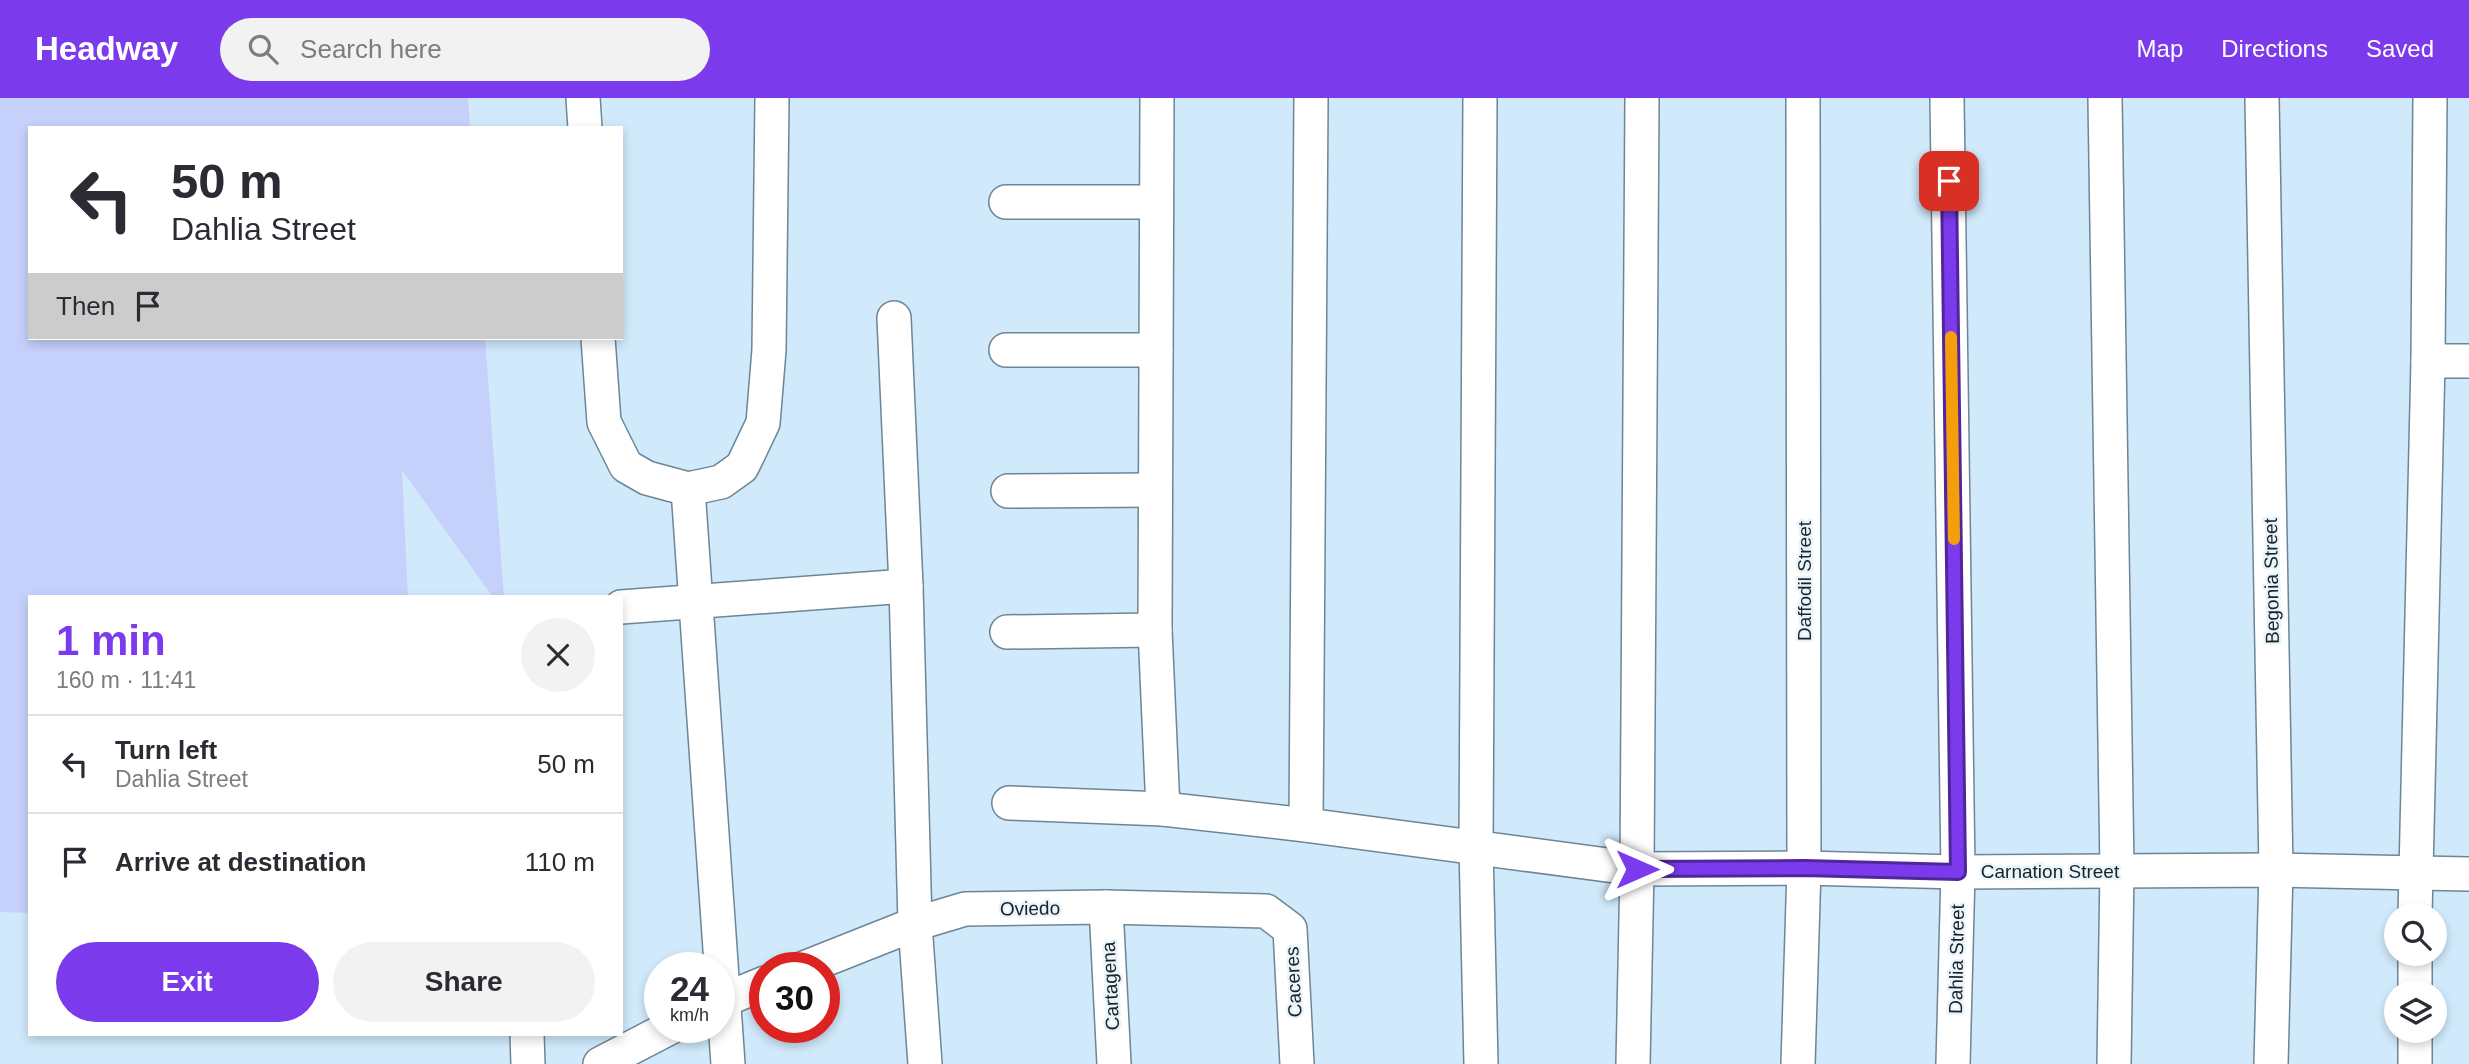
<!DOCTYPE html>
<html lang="en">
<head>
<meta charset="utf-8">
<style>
	body { margin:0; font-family:Arial,sans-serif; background:#f2f2f3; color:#2b2b33; height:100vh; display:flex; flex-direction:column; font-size:26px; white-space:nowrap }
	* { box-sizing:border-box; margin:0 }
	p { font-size:23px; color:#7c7c81 }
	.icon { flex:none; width:38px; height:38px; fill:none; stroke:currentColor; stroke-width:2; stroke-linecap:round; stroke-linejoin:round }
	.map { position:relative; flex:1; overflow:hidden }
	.sheet { position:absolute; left:28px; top:497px; width:595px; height:441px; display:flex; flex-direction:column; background:#fff; border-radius:0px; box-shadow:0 4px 10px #0003 }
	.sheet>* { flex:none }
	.guide { position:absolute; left:28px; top:28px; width:595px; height:214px; border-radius:0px; box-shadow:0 4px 10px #0003; background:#fff; color:#2b2b33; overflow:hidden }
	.buttons { position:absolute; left:2384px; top:805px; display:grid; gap:14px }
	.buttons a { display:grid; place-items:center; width:63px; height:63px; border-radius:50%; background:#fff; box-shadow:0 4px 10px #0003; font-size:35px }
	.speed { position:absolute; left:644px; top:854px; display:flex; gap:14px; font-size:35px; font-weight:700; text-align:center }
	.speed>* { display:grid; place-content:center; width:91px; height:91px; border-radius:50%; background:#fff; box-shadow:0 4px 10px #0003; line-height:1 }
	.speed small { font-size:18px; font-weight:400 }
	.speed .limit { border:10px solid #d22; background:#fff; color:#111 }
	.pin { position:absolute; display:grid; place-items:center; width:60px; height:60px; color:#fff; margin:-30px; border-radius:14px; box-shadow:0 4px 10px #0006 }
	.me { position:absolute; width:77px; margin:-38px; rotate:90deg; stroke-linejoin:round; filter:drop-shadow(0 0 5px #0008) }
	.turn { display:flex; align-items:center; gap:24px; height:147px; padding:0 28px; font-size:32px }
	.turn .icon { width:91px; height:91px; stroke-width:2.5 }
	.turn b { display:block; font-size:49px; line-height:60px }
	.then { display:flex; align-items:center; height:66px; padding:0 28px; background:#0003; gap:14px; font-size:26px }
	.round { display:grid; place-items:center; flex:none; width:74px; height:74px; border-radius:37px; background:#f2f2f3 }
	.headline { display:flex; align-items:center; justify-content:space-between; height:119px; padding:0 28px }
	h1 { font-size:42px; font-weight:700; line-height:52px; color:#7c3aed }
	.cta { display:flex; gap:14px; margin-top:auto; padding:14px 28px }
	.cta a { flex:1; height:80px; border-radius:42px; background:#7c3aed; color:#fff; font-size:28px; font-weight:700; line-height:80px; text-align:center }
	.cta a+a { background:#f2f2f3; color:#2b2b33 }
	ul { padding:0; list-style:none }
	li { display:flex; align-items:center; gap:21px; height:98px; padding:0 28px; border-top:2px solid #e1e1e2 }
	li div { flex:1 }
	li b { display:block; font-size:26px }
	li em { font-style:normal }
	header { display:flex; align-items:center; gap:42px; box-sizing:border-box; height:98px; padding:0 35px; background:#7c3aed; color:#fff }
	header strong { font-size:33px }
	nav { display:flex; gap:38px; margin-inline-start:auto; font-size:24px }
	.search { width:490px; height:63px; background:#f2f2f3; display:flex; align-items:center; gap:18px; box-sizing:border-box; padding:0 24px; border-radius:38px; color:#7c7c81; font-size:26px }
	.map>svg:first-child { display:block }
	.green { fill:#c6d1fb }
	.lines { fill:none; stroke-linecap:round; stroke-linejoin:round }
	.minor-casing { stroke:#6e8595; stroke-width:36 }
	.minor { stroke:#fff; stroke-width:33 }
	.route-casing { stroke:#51269a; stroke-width:18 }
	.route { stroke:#7c3aed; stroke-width:12 }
	.slow { stroke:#f59e0b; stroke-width:12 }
	.labels { text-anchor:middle; stroke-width:5; stroke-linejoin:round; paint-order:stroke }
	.street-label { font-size:19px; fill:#182228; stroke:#eaf4fb }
</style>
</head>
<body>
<header>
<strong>Headway</strong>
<div class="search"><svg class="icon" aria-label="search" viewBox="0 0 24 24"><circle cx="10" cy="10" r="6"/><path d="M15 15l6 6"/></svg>Search here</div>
<nav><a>Map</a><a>Directions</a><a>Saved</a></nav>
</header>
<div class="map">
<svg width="2469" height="966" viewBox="0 0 2469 966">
	<rect width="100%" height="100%" fill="#d0e9fb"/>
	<path class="green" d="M0,0H468L470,30H30V240H485L504,499H493L402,372L408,499H30V815L0,814Z"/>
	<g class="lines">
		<g class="minor-casing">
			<g id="minor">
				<path d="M583,0L585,30"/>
				<path d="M1157,0L1155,532L1163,711"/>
				<path d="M1480,0L1476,749L1481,966"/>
				<path d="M1947,0L1958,774L1953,966"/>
				<path d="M2105,0L2117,772L2114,966"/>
				<path d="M2262,0L2276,772L2271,966"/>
				<path d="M1006,104H1156"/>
				<path d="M894,220L906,488L915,826L925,966"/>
				<path d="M598,240L604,324L626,368L647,380L688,391L721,384L742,369L763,325L769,252L772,0"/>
				<path d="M1006,252H1156"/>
				<path d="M2428,263H2469"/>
				<path d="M688,391L728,966"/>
				<path d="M1008,393L1155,392"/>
				<path d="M621,509L906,488"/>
				<path d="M1007,534L1155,532"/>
				<path d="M1009,705L1163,711L1306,727L1637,771L1804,770L1958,774L2276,772L2469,776"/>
				<path d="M1306,727L1311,0"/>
				<path d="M1106,809L1114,966"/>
				<path d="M2415,817L2428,263L2430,0"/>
				<path d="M2415,856V894"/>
				<path d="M804,870L915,826L965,811L1106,809L1266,813L1290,831L1297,966"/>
				<path d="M719,904L765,885"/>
				<path d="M2415,933V966"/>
				<path d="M527,936L528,966"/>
				<path d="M600,966L671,929"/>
				<path d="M1633,966L1637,771L1642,0"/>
				<path d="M1798,966L1804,770L1803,0"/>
			</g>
		</g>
		<use href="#minor" class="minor"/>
	</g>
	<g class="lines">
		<g class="route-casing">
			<path id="route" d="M1637,771L1804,770L1958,774L1949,83"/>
		</g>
		<use href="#route" class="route"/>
		<path class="slow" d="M1951,239L1954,441"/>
	</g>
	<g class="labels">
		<g class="street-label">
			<text transform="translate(1804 483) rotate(-90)" y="7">Daffodil Street</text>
			<text transform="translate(2271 483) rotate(-91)" y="7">Begonia Street</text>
			<text x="2050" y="780">Carnation Street</text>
			<text transform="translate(1030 810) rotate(-1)" y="7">Oviedo</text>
			<text transform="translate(1956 861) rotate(-89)" y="7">Dahlia Street</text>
			<text transform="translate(1293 884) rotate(-93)" y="7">Caceres</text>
			<text transform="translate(1110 888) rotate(-93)" y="7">Cartagena</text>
		</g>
	</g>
</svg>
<div class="buttons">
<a><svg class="icon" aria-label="search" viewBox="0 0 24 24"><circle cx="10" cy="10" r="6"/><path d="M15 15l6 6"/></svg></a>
<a><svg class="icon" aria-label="layers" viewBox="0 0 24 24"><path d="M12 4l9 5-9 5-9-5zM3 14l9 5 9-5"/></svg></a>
</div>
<div class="speed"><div>24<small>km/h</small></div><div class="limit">30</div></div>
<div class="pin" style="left:1949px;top:83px;background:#d93025"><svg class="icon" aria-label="arrive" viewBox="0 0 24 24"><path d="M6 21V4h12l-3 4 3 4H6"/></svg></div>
<svg class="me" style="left:1637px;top:771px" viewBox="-20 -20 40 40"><path d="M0-17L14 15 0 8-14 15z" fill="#7c3aed" stroke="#fff" stroke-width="4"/></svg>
<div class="guide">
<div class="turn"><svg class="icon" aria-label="left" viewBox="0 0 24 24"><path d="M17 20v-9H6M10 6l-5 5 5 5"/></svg><div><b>50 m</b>Dahlia Street</div></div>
<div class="then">Then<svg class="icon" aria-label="arrive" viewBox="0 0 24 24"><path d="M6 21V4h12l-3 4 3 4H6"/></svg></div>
</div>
<section class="sheet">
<div class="headline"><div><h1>1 min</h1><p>160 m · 11:41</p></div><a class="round"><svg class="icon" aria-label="close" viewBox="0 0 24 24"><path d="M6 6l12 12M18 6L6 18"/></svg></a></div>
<ul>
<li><svg class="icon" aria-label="left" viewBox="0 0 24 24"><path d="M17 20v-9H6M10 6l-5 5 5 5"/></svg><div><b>Turn left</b><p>Dahlia Street</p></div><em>50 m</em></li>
<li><svg class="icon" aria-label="arrive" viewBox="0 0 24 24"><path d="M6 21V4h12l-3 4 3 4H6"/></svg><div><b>Arrive at destination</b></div><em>110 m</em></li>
</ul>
<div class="cta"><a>Exit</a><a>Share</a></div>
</section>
</div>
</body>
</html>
